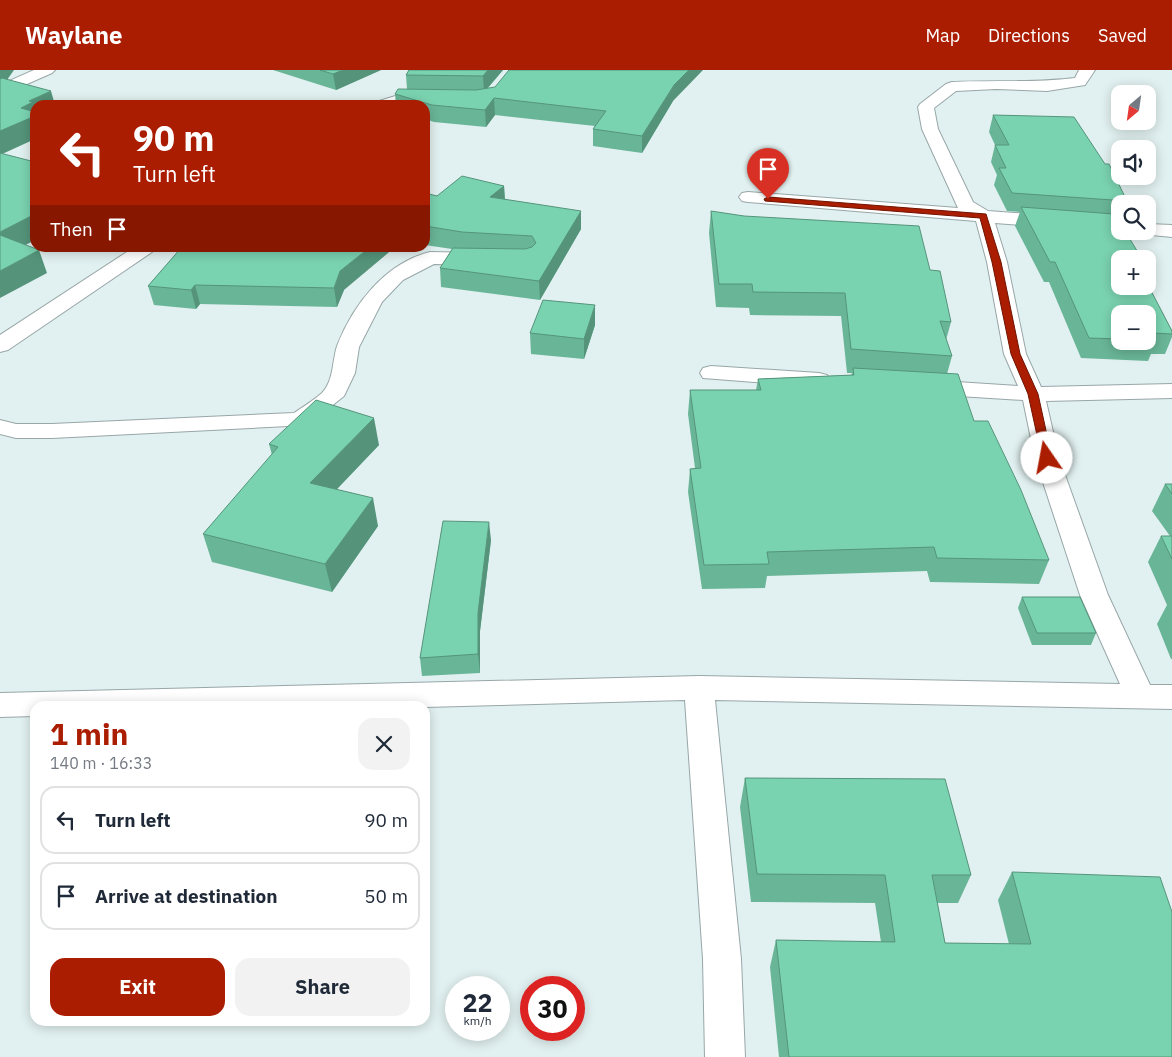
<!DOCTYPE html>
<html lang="en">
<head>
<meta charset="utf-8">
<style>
	body { margin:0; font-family:"IBM Plex Sans",sans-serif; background:#f2f2f3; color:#1f2937; height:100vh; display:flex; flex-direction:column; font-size:19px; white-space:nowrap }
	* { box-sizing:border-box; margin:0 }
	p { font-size:16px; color:#747a83 }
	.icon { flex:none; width:28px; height:28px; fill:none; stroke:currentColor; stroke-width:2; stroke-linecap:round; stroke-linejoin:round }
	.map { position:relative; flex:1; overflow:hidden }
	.side { position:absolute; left:30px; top:631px; width:400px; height:325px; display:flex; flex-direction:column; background:#fff; border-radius:15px; box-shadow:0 2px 12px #0003 }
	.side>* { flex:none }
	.banner { position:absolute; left:30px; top:30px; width:400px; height:152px; border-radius:15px; box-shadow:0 2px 12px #0003; background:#ab1d00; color:#fff; overflow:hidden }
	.needle { width:32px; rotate:209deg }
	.controls { position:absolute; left:1111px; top:15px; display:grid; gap:10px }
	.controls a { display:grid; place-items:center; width:45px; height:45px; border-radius:10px; background:#fff; box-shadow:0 2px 12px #0003; font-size:25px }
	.speed { position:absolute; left:445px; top:906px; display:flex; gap:10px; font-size:25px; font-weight:700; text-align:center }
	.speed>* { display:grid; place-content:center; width:65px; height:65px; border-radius:50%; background:#fff; box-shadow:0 2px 12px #0003; line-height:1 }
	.speed small { font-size:12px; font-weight:400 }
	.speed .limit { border:8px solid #d22; background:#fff; color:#111 }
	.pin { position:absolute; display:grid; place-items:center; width:42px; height:42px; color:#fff; margin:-51px -21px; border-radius:50% 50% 50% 0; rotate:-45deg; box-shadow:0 0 5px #0007 }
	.pin .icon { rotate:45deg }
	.me { position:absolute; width:55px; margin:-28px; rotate:348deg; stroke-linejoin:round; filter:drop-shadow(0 0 4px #0008) }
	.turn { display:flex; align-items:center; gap:18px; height:105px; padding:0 20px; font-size:22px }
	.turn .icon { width:65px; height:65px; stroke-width:2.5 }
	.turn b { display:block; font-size:35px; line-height:42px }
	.then { display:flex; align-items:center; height:48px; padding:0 20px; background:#0003; gap:10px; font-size:19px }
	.round { display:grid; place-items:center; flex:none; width:52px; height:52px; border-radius:15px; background:#f2f2f3 }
	.headline { display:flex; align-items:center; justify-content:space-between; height:85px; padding:0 20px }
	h1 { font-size:30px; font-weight:700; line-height:38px; color:#ab1d00 }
	.action { display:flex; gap:10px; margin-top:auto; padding:10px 20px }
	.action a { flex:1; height:58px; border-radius:15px; background:#ab1d00; color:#fff; font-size:20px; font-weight:700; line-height:58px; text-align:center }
	.action a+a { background:#f2f2f3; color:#1f2937 }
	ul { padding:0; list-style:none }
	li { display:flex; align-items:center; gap:15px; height:68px; margin:0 10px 8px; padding:0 10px; border:2px solid #e0e1e3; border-radius:15px }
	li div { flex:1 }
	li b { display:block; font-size:19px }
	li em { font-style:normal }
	header { display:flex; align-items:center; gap:30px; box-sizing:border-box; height:70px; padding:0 25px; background:#ab1d00; color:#fff }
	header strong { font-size:24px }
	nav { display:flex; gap:28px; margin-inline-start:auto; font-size:18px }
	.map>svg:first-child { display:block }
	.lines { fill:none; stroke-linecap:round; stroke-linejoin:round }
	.minor-casing { stroke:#98a6a7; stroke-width:2 }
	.minor { fill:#fff; fill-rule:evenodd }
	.wall { fill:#69b597; fill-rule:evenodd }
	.shaded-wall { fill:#55947b }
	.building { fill:#7ad3b0; stroke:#55947b }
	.route { fill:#ab1d00; stroke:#6f1300 }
</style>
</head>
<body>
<header>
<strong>Waylane</strong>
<nav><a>Map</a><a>Directions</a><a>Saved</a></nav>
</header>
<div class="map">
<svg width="1172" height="987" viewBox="0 0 1172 987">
	<rect width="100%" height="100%" fill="#e1f0f0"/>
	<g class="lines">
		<g class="minor-casing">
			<g id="minor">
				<path d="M34,0H55L52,3L0,26V15Z"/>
				<path d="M1079,0H1095L1085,15L1047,21L996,19L956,21L934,38L938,59L973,132L988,141L1120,151V161H1126L1120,163L995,153L1007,192L1026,284L1041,317L1172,314V328L1046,331L1059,388L1108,525L1150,615H1172V639L715,630L741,889L745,987H705L703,889L685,630L425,637L35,636V646L0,647V623L699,606L1120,614L1080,525L1035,388L1023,330L926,324L918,322L914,317L918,312L926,310L1018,316L1004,284L987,192L976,151L748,132L742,131L739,127L742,123L748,122L958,138L922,59L918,37L920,34L946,14L952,12C993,10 1034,13 1075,8Z"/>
				<path d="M405,23L432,24L440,29L432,34L374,35L376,32Z"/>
				<path d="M1148,154L1172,155V167L1141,164L1139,161H1148Z"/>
				<path d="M133,178H155L152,182L8,280L0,282V265Z"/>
				<path d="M430,182L484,183L491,185L494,189L491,193L484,195L434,194L403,210L382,232L359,277L355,303L344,326L308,355L52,368H16L0,364V350L16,354H52L294,343C303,337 314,330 322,323C334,310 332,292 337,276C353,235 385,193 430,182Z"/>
				<path d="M711,296L819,303L827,305L830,310L827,315L819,317L703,308L700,303L703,298Z"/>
			</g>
		</g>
		<use href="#minor" class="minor"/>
	</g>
	<g class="wall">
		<path d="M273,0H381L336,20Z"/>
		<path d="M409,0H503L488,18L673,31L642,83L593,76V59L595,56L495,45L486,57L434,52L425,49V35H396L395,24L407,19L406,5Z"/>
		<path d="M993,45L1127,131L1126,134H1120V149H1117L1120,189L1148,216V196L1153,205L1148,217L1172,261V267L1165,284H1151L1148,291L1081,288L1049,212H1044L1015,156L1020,142L1007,141L994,115L997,105L991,92L995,75L989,62ZM1120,244H1148V271H1120Z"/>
		<path d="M504,116L505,129L581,159L540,230L441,217L440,198L452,179L425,175V123L437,126Z"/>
		<path d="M711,141L930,200L951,252L946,270L952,286L947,304L974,351L1049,490L1039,514L930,512L927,501L767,506L765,518L702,519L688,422L690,399L695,398L688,344L690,320H756L758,309L851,305L852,303H847L841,246L750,245L749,238L716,237L709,163Z"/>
		<path d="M181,178L344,220L337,237L200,234L196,239L154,235L148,216Z"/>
		<path d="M595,255L584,289L531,284L530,263Z"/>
		<path d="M269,374L379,375L337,419L378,456L332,522L212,492L203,464L272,385Z"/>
		<path d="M1165,414H1172V589H1171L1157,554L1167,535L1148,492L1161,466H1170L1152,441Z"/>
		<path d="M491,470L480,561V603L422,606L420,588Z"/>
		<path d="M1022,527L1096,563L1091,575H1032L1018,538Z"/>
		<path d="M745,708L971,805L958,833H937L945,873L1009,874L998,830L1012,802L1172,987H779L770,897L776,870L881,872L875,833L751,832L740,737Z"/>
	</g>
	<g class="shaded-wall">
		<path d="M0,0H14L7,10L0,13Z"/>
		<path d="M343,0H381L336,20L333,4Z"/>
		<path d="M488,0H503L484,22L483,6Z"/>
		<path d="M689,0H703L673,31L642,83V66L674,15Z"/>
		<path d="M51,21L55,35H35V69L0,85V61L21,38L29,31Z"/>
		<path d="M494,28L495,45L486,57L485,40Z"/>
		<path d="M504,116L505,134L490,127Z"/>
		<path d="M581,141V159L540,230L539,211Z"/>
		<path d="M35,144V170L5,186L0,172V162Z"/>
		<path d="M369,178H394L344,220L337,237L334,218L340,201Z"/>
		<path d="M39,180L47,203L0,228V201Z"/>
		<path d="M195,215L200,234L196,239L191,220Z"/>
		<path d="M595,235V255L584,289V269Z"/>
		<path d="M374,348L379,375L316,441L310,413Z"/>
		<path d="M373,428L378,456L332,522L325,494Z"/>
		<path d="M489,452L491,470L480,561V603L478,584V543Z"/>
	</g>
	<g class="building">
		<path d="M320,0H343L333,4Z"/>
		<path d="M409,0H488L483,6L406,5Z"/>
		<path d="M509,0H689L674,15L642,66L593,59L606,41L494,28L485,40L432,35L395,24L398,19L476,20L495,17Z"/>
		<path d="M2,8L51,21L29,31L33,32L21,38L35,42V46L0,61V9Z"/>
		<path d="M993,45L1074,47L1105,94H1109L1127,131L1012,123L999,98H1006L995,75H1009Z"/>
		<path d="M0,83L35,92V144L0,162Z"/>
		<path d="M462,106L504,116L490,127L581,141L539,211L440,198L453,178L525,179L532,177L536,173L532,166L462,162L425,156V123L437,126Z"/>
		<path d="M1021,137L1114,144L1120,154V161H1125L1142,189H1120V216H1148V215L1172,261V264L1153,263L1156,271L1148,270V244H1120V269L1089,268L1055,192H1050Z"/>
		<path d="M711,141L744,146L919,156L930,200L940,201L951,252L940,251L952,286L851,279L845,223L753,222L752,214H719Z"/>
		<path d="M0,165L39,180L0,201Z"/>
		<path d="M181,178H369L340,201L334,218L195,215L191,220L148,216Z"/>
		<path d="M1148,196L1153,205H1148Z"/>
		<path d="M543,230L595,235L584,269L530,263Z"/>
		<path d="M853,298L958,304L974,351H988L1021,420L1049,490L937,488L934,477L767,482L769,494L704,495L690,399L701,398L690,320H761L758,309L854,305Z"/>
		<path d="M316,330L374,348L310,413L373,428L325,494L203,464L278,377L269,374Z"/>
		<path d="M1165,414H1172V424Z"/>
		<path d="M443,451L489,452L478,543V584L420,588Z"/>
		<path d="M1161,466H1172V489Z"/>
		<path d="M1022,527H1080L1096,563H1037Z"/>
		<path d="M745,708L945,709L971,805H932L945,873L1031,874L1012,802L1160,807L1172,842V987H789L776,870L895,872L885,805L757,804Z"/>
	</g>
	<path class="route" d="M768,127L986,144L1001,192L1020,284L1038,324L1052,388L1051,391H1043L1042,388L1028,324L1011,284L992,192L980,148L765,131L764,129Z"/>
</svg>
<div class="controls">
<a><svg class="needle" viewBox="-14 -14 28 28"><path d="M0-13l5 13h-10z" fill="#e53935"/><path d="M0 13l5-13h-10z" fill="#747a83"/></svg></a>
<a><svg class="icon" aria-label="sound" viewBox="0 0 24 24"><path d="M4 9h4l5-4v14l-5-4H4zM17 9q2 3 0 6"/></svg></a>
<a><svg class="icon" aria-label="search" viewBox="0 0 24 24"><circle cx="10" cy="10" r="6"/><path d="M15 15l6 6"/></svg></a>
<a>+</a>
<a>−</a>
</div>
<div class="speed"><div>22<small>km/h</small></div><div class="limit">30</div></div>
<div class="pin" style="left:768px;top:129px;background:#d93025"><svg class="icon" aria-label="arrive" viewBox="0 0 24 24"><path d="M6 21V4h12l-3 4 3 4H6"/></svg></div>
<svg class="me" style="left:1047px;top:388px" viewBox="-20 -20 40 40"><circle r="19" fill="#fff"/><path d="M0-13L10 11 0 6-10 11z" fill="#ab1d00"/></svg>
<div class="banner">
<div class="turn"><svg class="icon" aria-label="left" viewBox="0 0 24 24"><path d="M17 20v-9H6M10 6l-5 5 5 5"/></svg><div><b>90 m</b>Turn left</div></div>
<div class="then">Then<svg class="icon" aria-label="arrive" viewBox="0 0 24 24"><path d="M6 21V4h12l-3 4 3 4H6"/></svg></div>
</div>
<section class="side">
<div class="headline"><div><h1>1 min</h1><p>140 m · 16:33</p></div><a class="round"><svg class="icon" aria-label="close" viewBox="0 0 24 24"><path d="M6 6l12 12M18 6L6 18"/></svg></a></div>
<ul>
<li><svg class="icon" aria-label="left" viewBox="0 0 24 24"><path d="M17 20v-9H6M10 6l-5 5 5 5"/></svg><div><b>Turn left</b></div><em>90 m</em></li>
<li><svg class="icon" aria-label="arrive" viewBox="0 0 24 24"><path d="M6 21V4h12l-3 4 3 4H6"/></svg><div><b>Arrive at destination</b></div><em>50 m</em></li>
</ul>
<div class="action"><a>Exit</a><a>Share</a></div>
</section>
</div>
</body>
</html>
